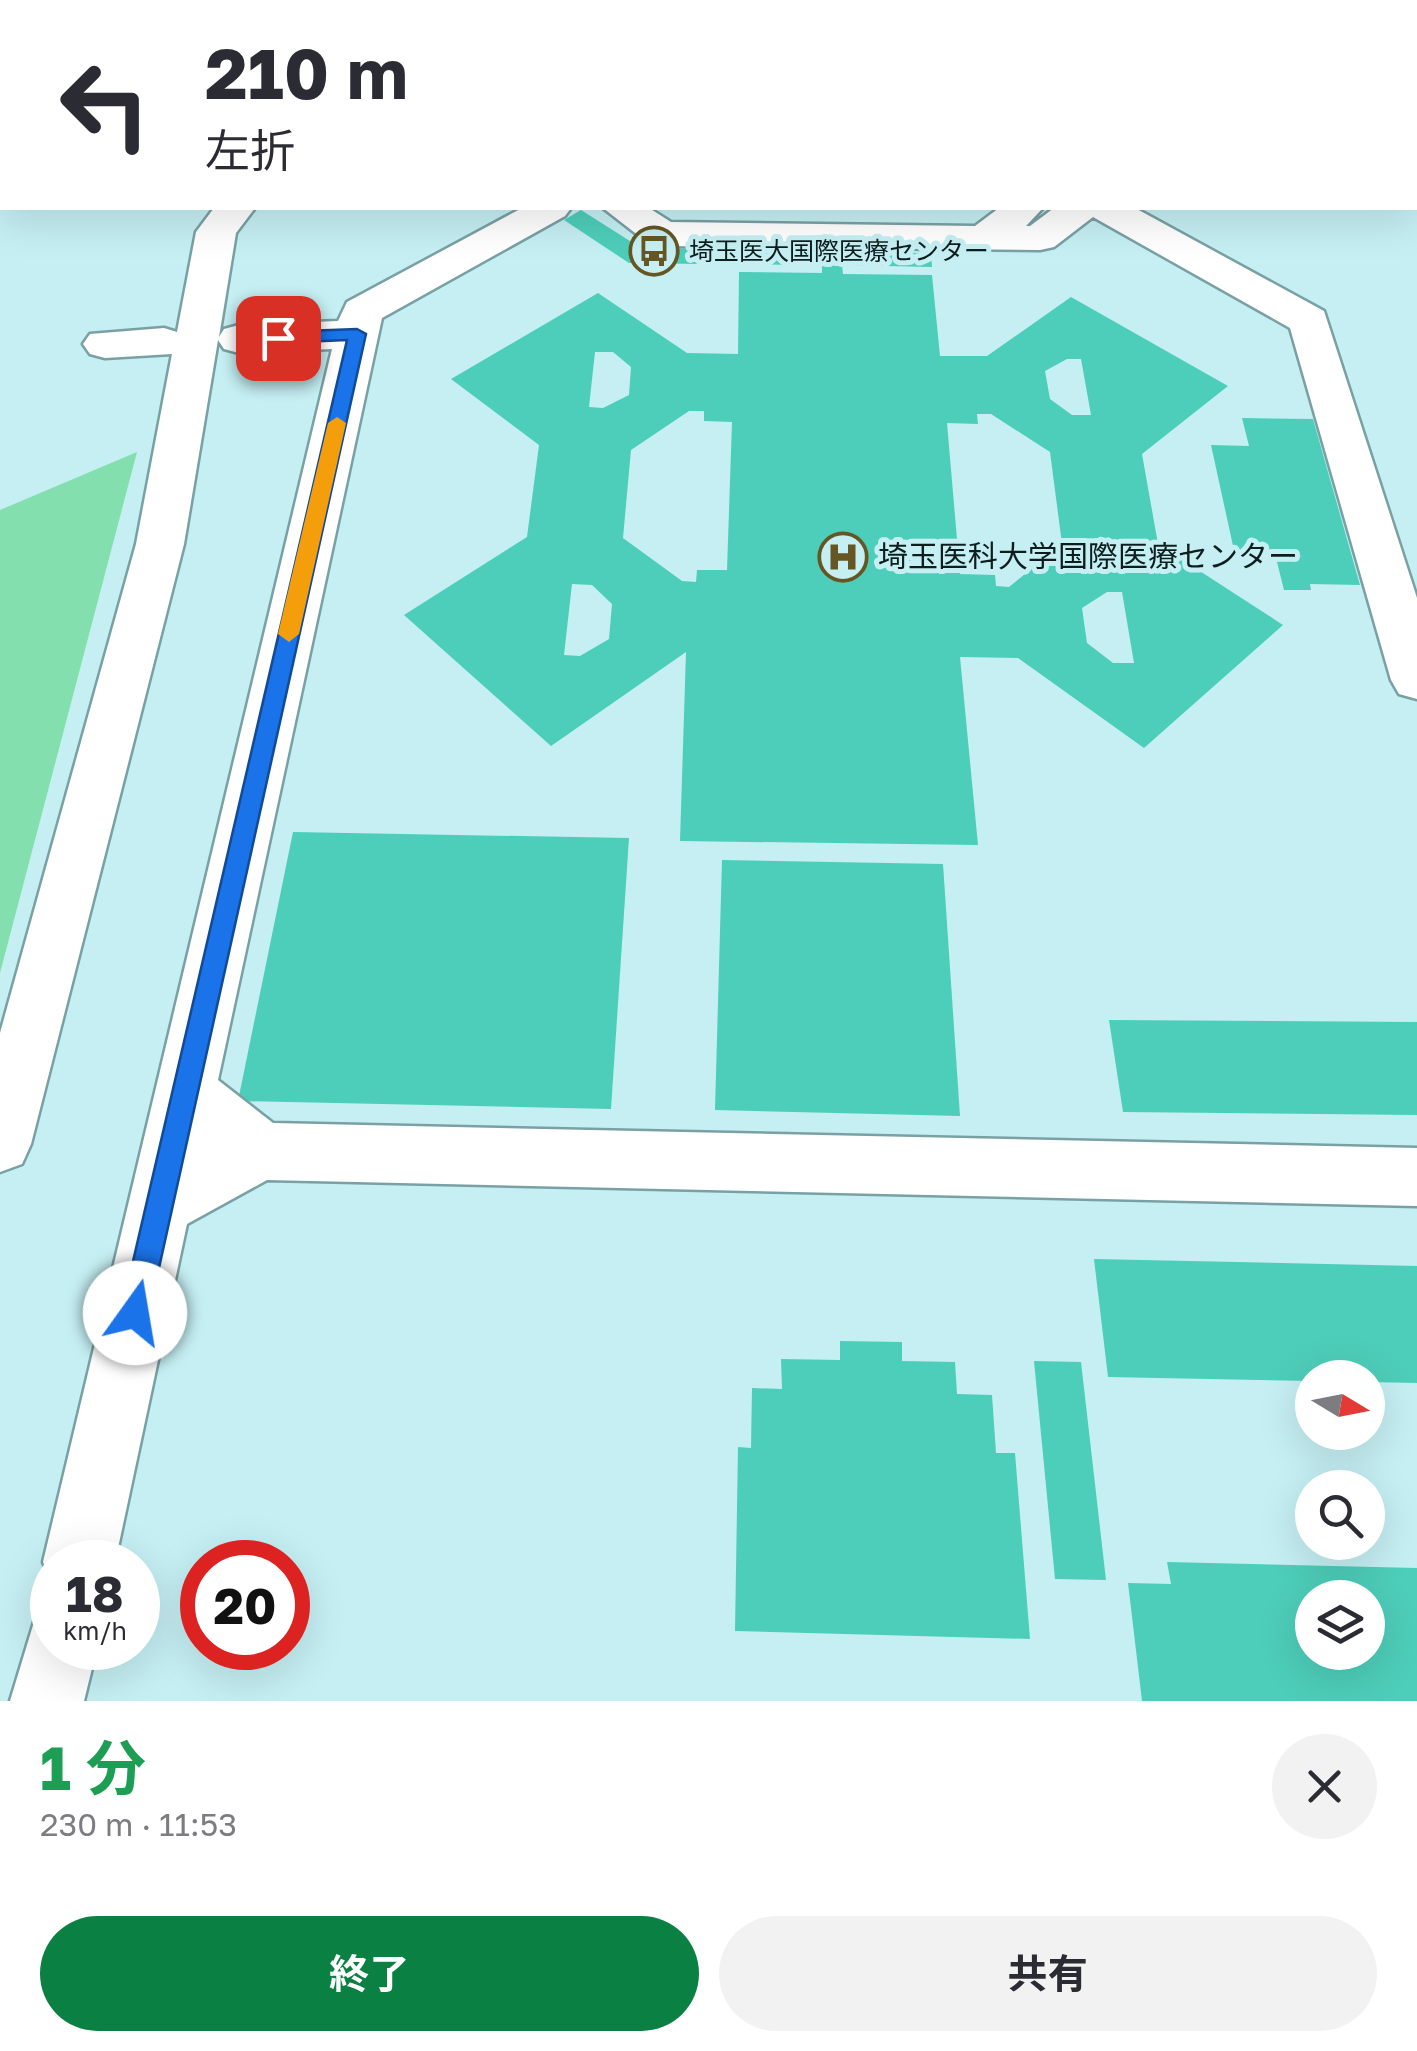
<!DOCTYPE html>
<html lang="ja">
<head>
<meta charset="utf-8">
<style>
	body { margin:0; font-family:"Golos Text","Noto Sans JP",sans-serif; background:#f2f2f3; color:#2b2b33; height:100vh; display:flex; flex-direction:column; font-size:38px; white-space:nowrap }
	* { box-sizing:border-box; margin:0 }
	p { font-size:32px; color:#7c7c81 }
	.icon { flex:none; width:55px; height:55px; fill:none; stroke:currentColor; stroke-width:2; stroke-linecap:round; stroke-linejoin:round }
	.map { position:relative; height:1701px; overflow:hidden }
	.sheet { display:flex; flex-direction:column; background:#fff; flex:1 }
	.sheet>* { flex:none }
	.top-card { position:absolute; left:0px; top:0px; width:1418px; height:210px; box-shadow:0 10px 40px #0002; background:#fff; color:#2b2b33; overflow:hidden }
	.needle { width:65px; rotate:100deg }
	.fabs { position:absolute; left:1295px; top:1360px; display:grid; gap:20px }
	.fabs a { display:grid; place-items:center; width:90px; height:90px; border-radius:50%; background:#fff; box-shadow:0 10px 40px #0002; font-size:50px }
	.speed { position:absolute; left:30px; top:1540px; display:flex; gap:20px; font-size:50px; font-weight:700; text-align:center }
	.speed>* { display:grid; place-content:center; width:130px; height:130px; border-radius:50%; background:#fff; box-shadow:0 10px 40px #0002; line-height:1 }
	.speed small { font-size:25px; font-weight:400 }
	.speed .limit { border:15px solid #d22; background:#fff; color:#111 }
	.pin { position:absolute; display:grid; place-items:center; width:85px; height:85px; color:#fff; margin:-42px; border-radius:20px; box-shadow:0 5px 15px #0006 }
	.me { position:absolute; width:110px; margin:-55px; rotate:13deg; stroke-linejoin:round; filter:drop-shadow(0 0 8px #0008) }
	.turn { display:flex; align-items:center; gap:35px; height:210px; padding:0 40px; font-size:45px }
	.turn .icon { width:130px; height:130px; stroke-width:2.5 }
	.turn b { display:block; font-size:70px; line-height:85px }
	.round { display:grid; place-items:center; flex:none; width:105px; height:105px; border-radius:52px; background:#f2f2f3 }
	.head { display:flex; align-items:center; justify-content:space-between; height:170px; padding:0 40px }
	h1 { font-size:60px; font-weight:700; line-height:75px; color:#1e9e55 }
	.primary-button { display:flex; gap:20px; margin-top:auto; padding:20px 40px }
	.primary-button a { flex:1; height:115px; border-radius:60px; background:#0b8043; color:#fff; font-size:40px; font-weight:700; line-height:115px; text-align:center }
	.primary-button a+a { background:#f2f2f3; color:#2b2b33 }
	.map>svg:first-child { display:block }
	.green { fill:#83dfad }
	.building { fill:#4dceba; fill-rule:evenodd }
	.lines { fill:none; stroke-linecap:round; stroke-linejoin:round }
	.minor-casing { stroke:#79a1a4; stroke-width:5 }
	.major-casing { stroke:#fff; stroke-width:5 }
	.minor { fill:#fff; fill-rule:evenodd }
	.major { fill:#a0e2fa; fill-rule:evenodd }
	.route { fill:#1a73e8; stroke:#114b97; stroke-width:2.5 }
	.slow { fill:#f59e0b }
	.labels { text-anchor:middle; stroke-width:10; stroke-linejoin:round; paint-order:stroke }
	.far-poi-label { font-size:25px; fill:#0e1e1f; stroke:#c5eff3; text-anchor:start }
	.poi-label { font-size:30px; fill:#0e1e1f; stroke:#c5eff3; text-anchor:start }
</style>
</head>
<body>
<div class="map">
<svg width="1417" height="1701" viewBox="0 0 1417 1701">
	<rect width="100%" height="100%" fill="#c5eff3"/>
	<g class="green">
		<path d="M51,0H591L33,2Z"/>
		<path d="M137,452L0,973V510Z"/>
	</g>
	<g class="building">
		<path d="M581,210L641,248L702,249L701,264L629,263L564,220Z"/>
		<path d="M706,252L931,253L932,267L842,265L843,274L932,275L940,356H987L1071,297L1228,386L1142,454L1158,544L1283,625L1144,748L1018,658L960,657L978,845L680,841L686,652L551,746L404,615L527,537L539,445L451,379L598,293L687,353L738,354L739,272L822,273V265L705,264ZM595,352H613L631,367L629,395L603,408L589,407ZM1067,359H1081L1091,415H1072L1050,399L1045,371ZM689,411H704V421L732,422L727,570H697L696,582L682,581L623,538L631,450ZM977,414H991L1050,452L1062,544L1009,587L996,586L995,575L960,574L947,423L978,424ZM572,584L592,585L612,604L609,639L580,656L564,655ZM1107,592H1122L1134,663H1113L1087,643L1082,608Z"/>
		<path d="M1242,418L1313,419L1360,585L1310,584L1311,590H1284L1276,558L1304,556L1235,555L1211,445L1249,446Z"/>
		<path d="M293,832L629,838L611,1109L238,1101Z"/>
		<path d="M722,860L943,864L960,1116L715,1110Z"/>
		<path d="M1109,1020L1417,1022V1115L1123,1112Z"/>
		<path d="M1094,1259L1417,1266V1383L1368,1382V1378H1312V1381L1108,1377Z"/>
		<path d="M840,1341L902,1342V1361L955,1362L957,1394L992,1395L996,1453H1015L1030,1639L735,1631L738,1447L751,1448L752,1388L782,1389L781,1359L840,1360Z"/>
		<path d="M1034,1361L1081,1362L1106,1580L1055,1579Z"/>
		<path d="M1167,1562L1417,1568V1701H1142L1128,1583L1171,1584ZM1312,1598H1368V1652H1312Z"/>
	</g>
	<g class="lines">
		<g class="minor-casing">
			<g id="minor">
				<path d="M214,208H255L236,233L219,337L224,329L239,325L338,321L347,302L522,208H571L565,216L382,318L218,1080L273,1123L1417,1148V1206L267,1180L187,1224L115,1562H52V1584L43,1562L332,349L239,353L224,349L218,340L184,544L31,1144L22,1164L0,1172V1033L136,544L172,354L105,358L90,354L83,344L90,334L164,328L177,332L196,232Z"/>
				<path d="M603,208H649L671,222L975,226L999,208H1043L1026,226H1030L1054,208H1135L1324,311L1417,598V699L1399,694L1391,680L1290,328L1093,217L1054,247L1040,250L662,246L648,243Z"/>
				<path d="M52,1614V1648H97L84,1701H10L34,1622Z"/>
			</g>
		</g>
		<g class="major-casing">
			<g id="major">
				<path d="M891,0H935L937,2H893Z"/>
				<rect x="1415" y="109" width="2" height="23"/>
			</g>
		</g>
		<use href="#minor" class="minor"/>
		<use href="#major" class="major"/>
	</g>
	<path class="route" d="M357,329L366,334L149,1313L145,1322L135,1326L125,1322L121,1313L347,340L278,343L269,338L278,332Z"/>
	<path class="slow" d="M337,417L346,423L299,634L289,642L278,634L328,423Z"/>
	<defs>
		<g id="bus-ring" transform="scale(2.5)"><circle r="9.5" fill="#c5eff3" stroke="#655623" stroke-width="1.5"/><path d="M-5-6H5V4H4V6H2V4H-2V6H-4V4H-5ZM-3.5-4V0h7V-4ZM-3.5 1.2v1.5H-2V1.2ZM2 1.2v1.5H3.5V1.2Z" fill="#655623"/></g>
		<g id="hospital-ring" transform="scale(2.5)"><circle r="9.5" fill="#c5eff3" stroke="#655623" stroke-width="1.5"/><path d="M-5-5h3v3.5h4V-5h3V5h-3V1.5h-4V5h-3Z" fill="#655623"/></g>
	</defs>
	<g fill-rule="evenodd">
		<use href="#bus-ring" x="654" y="251"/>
		<use href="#hospital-ring" x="843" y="557"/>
	</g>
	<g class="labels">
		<g class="far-poi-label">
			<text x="689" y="260">埼玉医大国際医療センター</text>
		</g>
		<g class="poi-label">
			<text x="878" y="567">埼玉医科大学国際医療センター</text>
		</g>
	</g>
</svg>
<div class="fabs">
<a><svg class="needle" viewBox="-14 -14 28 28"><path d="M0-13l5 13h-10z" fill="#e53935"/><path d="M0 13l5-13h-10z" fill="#7c7c81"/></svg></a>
<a><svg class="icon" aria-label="search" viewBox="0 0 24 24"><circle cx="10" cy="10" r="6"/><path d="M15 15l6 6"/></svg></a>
<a><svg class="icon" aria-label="layers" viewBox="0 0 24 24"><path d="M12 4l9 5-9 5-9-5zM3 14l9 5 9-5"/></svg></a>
</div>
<div class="speed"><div>18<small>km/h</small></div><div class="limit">20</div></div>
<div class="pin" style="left:278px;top:338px;background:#d93025"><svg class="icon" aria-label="arrive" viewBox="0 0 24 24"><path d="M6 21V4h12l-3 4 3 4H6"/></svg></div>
<svg class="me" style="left:135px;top:1313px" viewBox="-20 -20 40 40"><circle r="19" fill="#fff"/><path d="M0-13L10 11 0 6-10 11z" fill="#1a73e8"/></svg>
<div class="top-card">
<div class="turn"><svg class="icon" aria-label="left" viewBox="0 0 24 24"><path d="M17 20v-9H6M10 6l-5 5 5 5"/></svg><div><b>210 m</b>左折</div></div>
</div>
</div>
<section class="sheet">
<div class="head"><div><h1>1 分</h1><p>230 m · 11:53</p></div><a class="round"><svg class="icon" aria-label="close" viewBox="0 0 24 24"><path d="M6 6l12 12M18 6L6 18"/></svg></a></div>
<div class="primary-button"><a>終了</a><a>共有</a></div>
</section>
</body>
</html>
